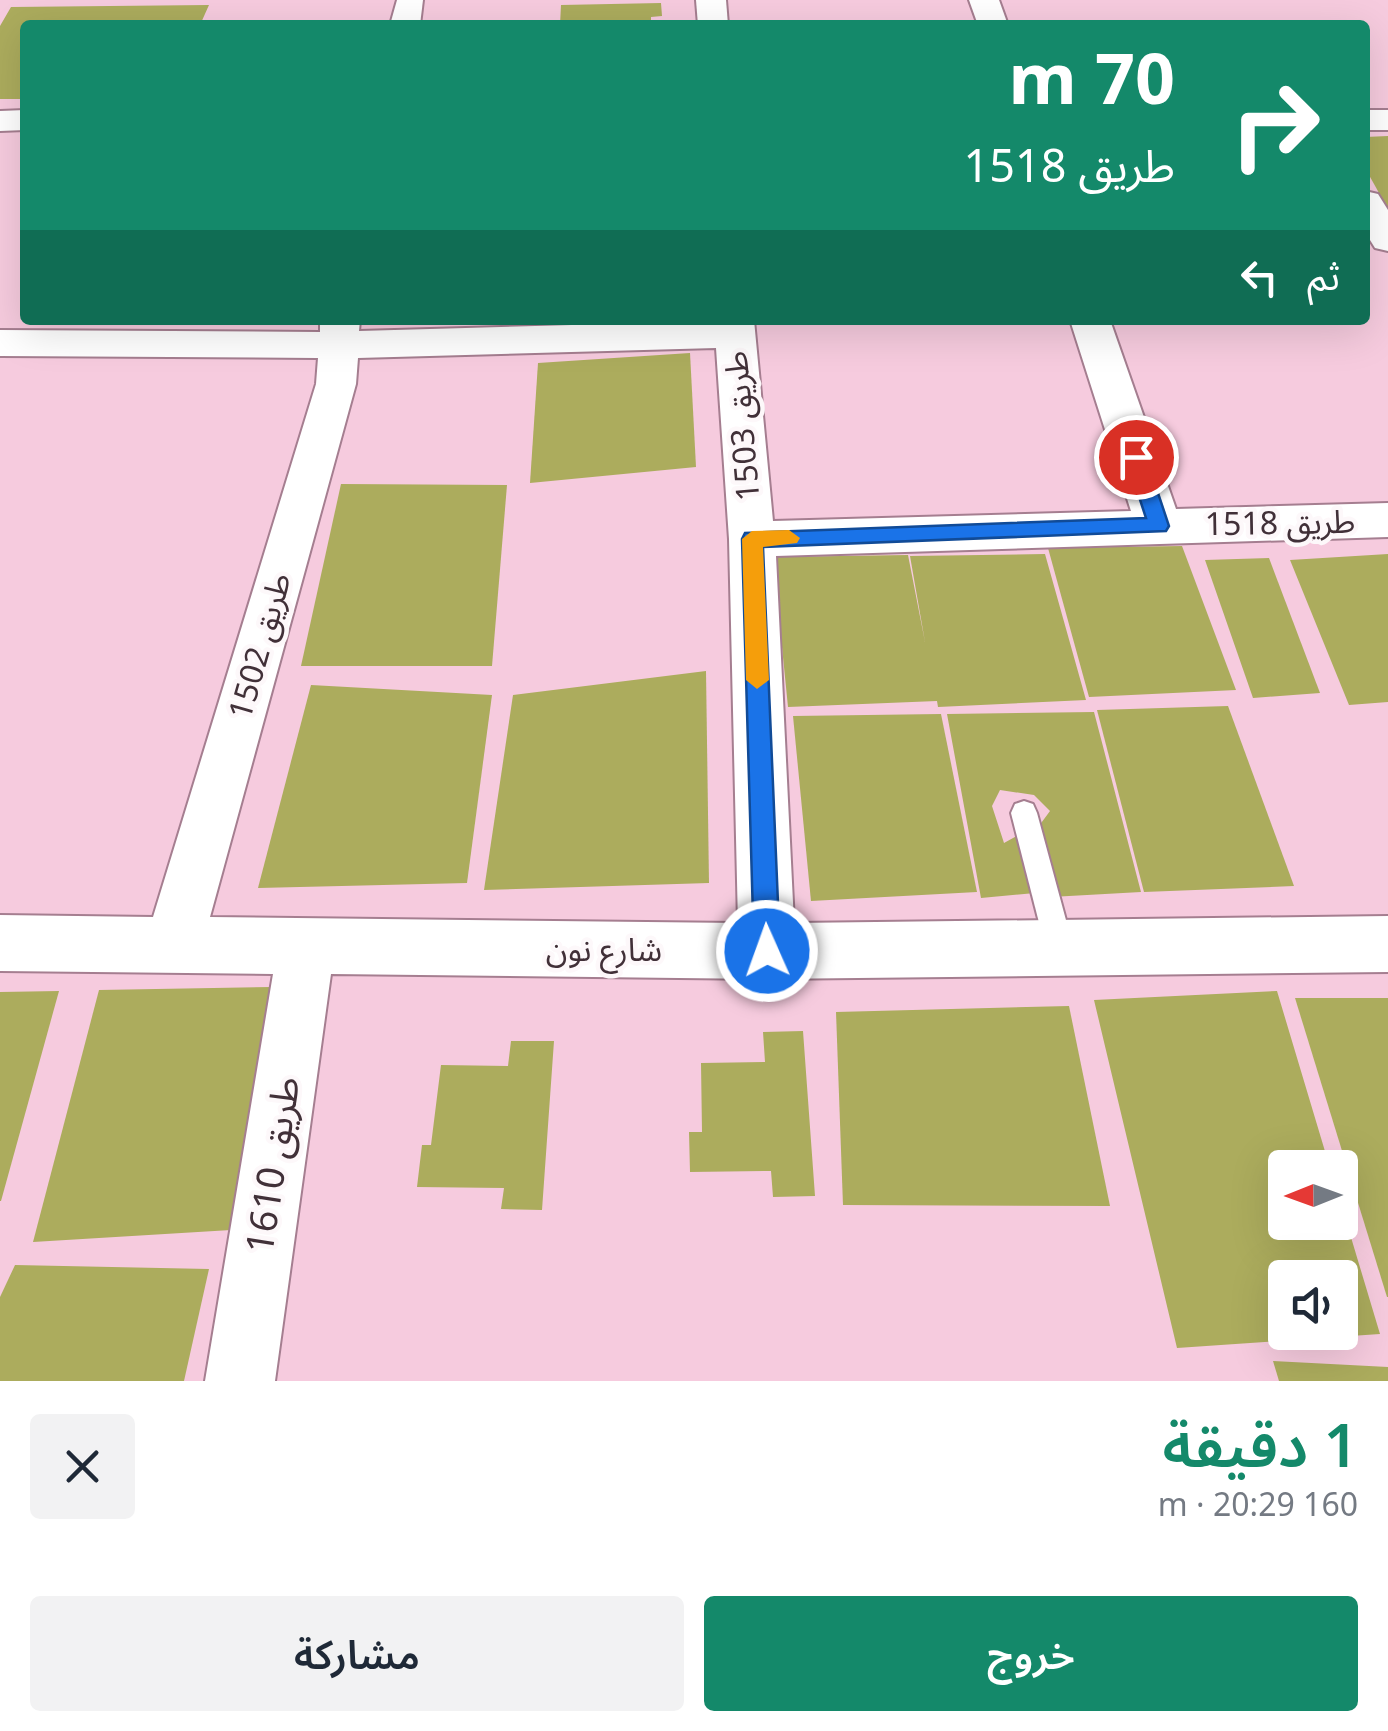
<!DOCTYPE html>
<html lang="ar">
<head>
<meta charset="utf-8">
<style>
	body { margin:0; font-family:"Noto Sans","Noto Sans Arabic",sans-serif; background:#f2f2f3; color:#1f2937; direction:rtl; height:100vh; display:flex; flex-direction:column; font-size:38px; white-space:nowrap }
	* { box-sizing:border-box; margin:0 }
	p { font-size:32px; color:#747a83 }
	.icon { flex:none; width:55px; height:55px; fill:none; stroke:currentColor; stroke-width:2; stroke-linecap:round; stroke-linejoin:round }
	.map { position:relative; height:1381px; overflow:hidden; direction:ltr }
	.side { display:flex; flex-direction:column; background:#fff; flex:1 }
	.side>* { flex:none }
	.hud { position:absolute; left:20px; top:20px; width:1350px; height:305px; border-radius:10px; box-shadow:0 10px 40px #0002; direction:rtl; background:#14896a; color:#fff; overflow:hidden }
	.needle { width:65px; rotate:269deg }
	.tools { position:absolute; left:1268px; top:1150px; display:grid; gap:20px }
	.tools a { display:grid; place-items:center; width:90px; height:90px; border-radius:10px; background:#fff; box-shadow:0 10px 40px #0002; font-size:50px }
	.pin { position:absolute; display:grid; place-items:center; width:85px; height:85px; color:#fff; margin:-42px; border:5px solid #fff; border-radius:50%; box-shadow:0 2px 10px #0007 }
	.me { position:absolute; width:110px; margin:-55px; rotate:358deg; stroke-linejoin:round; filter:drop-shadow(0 0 8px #0008) }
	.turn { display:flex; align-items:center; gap:35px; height:210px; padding:0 30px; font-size:45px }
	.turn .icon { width:130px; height:130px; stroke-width:2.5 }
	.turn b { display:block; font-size:70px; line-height:85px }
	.then { display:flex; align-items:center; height:95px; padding:0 30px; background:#0003; gap:20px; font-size:38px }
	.round { display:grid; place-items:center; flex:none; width:105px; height:105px; border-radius:10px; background:#f2f2f3 }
	.headline { display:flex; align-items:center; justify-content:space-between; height:170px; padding:0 30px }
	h1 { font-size:60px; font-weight:600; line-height:75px; color:#14896a }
	.action { display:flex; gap:20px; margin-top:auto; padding:20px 30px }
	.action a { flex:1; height:115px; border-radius:10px; background:#14896a; color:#fff; font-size:40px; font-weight:600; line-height:115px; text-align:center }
	.action a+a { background:#f2f2f3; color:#1f2937 }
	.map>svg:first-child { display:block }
	.building { fill:#acac5d; fill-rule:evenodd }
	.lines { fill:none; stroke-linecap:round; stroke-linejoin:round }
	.lane-casing { stroke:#a57e90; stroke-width:4 }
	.street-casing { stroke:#a57e90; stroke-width:4 }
	.lane { fill:#fff; fill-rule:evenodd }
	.street { fill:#fff; fill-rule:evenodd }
	.route { fill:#1a73e8; stroke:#114b97; stroke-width:2.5 }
	.slow { fill:#f59e0b }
	.labels { text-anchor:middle; stroke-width:9; stroke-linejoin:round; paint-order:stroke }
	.street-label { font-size:32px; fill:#413038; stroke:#fdf8fa }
	.near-street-label { font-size:38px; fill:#413038; stroke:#fdf8fa }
</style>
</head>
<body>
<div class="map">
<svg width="1388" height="1381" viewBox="0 0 1388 1381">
	<rect width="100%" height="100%" fill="#f6cbde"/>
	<g class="building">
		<path d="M661,3L662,16L651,17V24L560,25L561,5Z"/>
		<path d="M209,5L200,25H25V99H0V26L11,7Z"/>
		<path d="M1388,136V209L1365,168V137Z"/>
		<path d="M690,353L696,467L530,483L538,363Z"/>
		<path d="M341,484L507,485L492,666H301Z"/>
		<path d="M1182,546L1236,690L1089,697L1048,548Z"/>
		<path d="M1045,554L1086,700L938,707L937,701L788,707L773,557L908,555L925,642L910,556Z"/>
		<path d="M1388,554V702L1349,705L1290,560Z"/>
		<path d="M1269,558L1320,693L1253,698L1205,560Z"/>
		<path d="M706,671L709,883L484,890L513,695Z"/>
		<path d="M311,685L492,695L467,883L258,888Z"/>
		<path d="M1228,706L1294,886L1144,892L1097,710Z"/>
		<path d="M1094,712L1141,892L1051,897L1036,830L1050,811L1034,795L1000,790L992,806L1004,843L1024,832L1035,893L981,898L947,714Z"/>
		<path d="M941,714L977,892L811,901L793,716Z"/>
		<path d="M271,987L231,1230L33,1242L99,990Z"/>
		<path d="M59,991L1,1201H0V992Z"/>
		<path d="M1277,991L1330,1168H1285V1222H1340L1341,1204L1380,1334L1177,1348L1094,1000ZM1285,1278H1340V1332H1285Z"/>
		<path d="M1295,998H1388V1297H1387Z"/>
		<path d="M1069,1006L1110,1206L843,1205L836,1012Z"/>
		<path d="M803,1031L815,1196L773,1197L771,1171L690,1172L689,1132H702L701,1063L765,1062L763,1032Z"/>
		<path d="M511,1041H554L542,1210L501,1209L504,1188L417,1187L422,1145H431L441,1065L508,1066Z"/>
		<path d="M15,1265L209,1269L184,1381H0V1297Z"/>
		<path d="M1273,1361L1388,1367V1381H1279Z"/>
	</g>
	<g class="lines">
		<g class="lane-casing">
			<path id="lane" d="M1024,801L1033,804L1037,813L1073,946L1069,956L1059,960L1049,956L1045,946L1011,813L1015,804Z"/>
		</g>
		<g class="street-casing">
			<g id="street">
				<path d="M397,0H423L420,25H390Z"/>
				<path d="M696,0H726L728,25H698Z"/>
				<path d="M969,0H999L1008,25H978Z"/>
				<path d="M25,110V130L0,131V111Z"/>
				<rect x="1365" y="110" width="23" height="20"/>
				<path d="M1365,191L1378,194L1388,210V251L1375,248L1365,232Z"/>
				<path d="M320,320H360L359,331L754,320L773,521L1131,511L1070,320H1110L1176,509L1388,503V537L776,556L794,923L1388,916V972L767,979L331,974L275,1381H205L273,974L0,971V915L153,917L316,384L318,358L0,356V330L320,332ZM716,348L729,539L738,923L210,917L356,384L358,358Z"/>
			</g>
		</g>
		<use href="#lane" class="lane"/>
		<use href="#street" class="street"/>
	</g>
	<path class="route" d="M1136,450L1146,457L1169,526L1166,531L763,547L780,951L777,960L767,964L758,960L754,951L742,539L745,533L1146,518L1126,457Z"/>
	<path class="slow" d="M789,530L800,538L797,543L763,547L769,680L757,689L746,680L742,539L752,531Z"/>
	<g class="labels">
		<g class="street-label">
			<text transform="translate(742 426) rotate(-95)" y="11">طريق 1503</text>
			<text transform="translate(1280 523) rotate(-1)" y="11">طريق 1518</text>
			<text transform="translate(260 646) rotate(-74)" y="11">طريق 1502</text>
			<text x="604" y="961">شارع نون</text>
		</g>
		<g class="near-street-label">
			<text transform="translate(273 1165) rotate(-81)" y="13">طريق 1610</text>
		</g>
	</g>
</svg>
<div class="tools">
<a><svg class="needle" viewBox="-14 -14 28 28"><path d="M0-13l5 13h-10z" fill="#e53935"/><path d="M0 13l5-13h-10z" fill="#747a83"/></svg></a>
<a><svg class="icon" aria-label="sound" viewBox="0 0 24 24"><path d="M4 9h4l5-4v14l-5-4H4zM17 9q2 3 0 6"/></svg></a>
</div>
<div class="pin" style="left:1136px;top:457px;background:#d93025"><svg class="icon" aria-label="arrive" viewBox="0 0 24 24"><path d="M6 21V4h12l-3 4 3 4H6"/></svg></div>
<svg class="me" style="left:767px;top:951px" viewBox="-20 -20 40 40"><circle r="17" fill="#1a73e8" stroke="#fff" stroke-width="3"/><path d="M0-11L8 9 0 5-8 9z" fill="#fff"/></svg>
<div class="hud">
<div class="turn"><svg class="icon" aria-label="right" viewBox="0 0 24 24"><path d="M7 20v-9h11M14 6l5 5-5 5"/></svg><div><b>70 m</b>طريق 1518</div></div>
<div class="then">ثم<svg class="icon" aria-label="left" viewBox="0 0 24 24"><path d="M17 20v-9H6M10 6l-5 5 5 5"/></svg></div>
</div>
</div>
<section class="side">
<div class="headline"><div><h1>1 دقيقة</h1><p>160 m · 20:29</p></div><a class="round"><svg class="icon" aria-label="close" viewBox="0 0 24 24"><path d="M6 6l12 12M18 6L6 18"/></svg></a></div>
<div class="action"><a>خروج</a><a>مشاركة</a></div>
</section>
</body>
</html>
